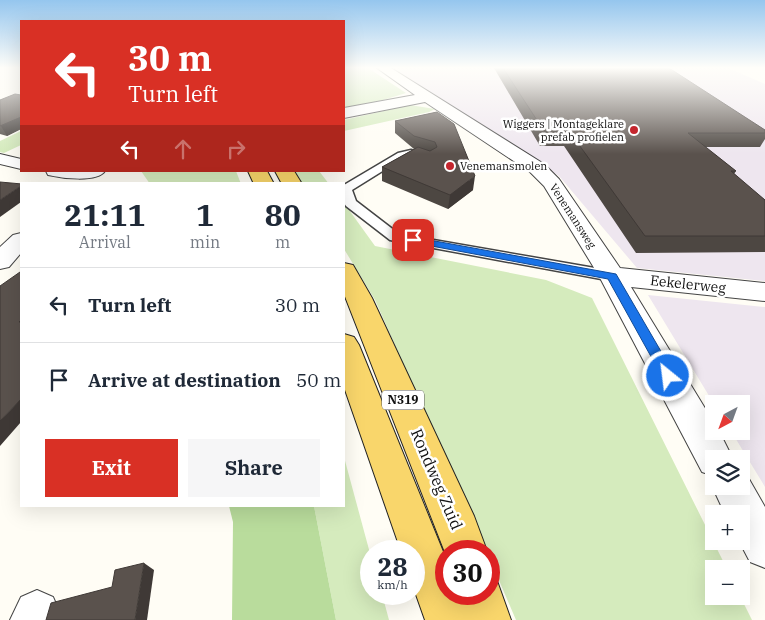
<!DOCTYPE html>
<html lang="en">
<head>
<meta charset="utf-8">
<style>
	body { margin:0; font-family:"IBM Plex Serif",serif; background:#f6f6f7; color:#1f2937; height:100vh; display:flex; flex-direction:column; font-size:19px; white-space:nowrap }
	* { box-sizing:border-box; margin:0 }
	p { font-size:16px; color:#747a83 }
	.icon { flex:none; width:28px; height:28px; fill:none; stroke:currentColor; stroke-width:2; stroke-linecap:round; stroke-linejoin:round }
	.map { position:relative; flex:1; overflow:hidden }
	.panel { position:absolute; left:20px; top:182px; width:325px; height:325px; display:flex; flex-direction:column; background:#fff; border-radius:0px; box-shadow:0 5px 20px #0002 }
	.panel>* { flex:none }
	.guide { position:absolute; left:20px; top:20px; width:325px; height:152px; border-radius:0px; box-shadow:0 5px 20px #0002; background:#d93025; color:#fff; overflow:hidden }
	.needle { width:32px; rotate:221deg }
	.buttons { position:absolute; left:705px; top:395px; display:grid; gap:10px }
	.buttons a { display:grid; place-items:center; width:45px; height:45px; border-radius:0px; background:#fff; box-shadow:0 5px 20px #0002; font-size:25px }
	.speed { position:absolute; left:360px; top:540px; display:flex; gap:10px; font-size:25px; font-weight:700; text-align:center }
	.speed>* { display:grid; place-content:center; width:65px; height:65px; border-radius:50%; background:#fff; box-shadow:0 5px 20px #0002; line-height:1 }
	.speed small { font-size:12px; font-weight:400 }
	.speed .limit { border:8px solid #d22; background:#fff; color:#111 }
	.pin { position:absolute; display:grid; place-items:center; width:42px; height:42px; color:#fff; margin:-21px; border-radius:10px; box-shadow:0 2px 8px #0006 }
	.me { position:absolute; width:55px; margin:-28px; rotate:331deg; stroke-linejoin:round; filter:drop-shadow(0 0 4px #0008) }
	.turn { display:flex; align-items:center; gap:18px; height:105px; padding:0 25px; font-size:22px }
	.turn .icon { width:65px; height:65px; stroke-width:2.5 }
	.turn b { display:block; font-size:35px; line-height:42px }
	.lanes { display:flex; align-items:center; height:48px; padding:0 25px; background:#0003; justify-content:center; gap:25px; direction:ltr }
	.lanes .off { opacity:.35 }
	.eta { display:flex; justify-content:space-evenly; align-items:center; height:85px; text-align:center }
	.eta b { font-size:30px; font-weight:700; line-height:35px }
	.cta { display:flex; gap:10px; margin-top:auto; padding:10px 25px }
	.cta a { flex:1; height:58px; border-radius:0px; background:#d93025; color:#fff; font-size:20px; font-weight:700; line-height:58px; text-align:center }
	.cta a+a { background:#f6f6f7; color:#1f2937 }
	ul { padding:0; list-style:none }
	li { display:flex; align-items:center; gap:15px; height:75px; padding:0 25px; border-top:1px solid #e0e1e3 }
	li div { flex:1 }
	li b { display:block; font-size:19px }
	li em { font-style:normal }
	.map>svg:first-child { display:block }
	.industrial { fill:#eee6ef }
	.green { fill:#d5ebbd }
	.forest { fill:#b9dc9c }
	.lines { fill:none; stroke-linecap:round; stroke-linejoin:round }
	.service-casing { stroke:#444; stroke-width:3 }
	.minor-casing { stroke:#444; stroke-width:2 }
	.primary-casing { stroke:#222; stroke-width:2 }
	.service { fill:#fff; fill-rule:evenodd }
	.minor { fill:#fff; fill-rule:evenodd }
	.primary { fill:#f9d66b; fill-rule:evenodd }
	.wall { fill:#4d4742 }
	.shaded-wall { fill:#3f3936 }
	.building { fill:#5a524d; stroke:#3f3936 }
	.route { fill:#1a73e8; stroke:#114b97 }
	.poi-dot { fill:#c4262e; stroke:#fff; stroke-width:2 }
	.labels { text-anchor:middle; stroke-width:5; stroke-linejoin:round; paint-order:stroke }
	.far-poi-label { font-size:11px; fill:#111; stroke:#fff; text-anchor:end }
	.far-street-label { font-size:11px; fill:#111; stroke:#fff }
	.shield { fill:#fff; stroke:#585858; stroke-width:1 }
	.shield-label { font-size:12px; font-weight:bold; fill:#111 }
	.street-label { font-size:14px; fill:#111; stroke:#fff }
	.near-street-label { font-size:16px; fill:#111; stroke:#fff }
</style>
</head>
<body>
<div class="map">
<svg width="765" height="620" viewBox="0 0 765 620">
	<rect width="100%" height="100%" fill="#fffdf5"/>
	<g class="industrial">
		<path d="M391,68H728L765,84V281L637,268L559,176Z"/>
		<path d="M648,295L765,307V487L731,431H741V404H714Z"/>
	</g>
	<g class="green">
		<path d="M344,68H368L406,93L380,101L344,108Z"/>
		<path d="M410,105L435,109L429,112L344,131V120Z"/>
		<path d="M21,131V145L4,153L0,152V141Z"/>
		<path d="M141,171H236L241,184H150Z"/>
		<path d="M295,171H319L329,184H303Z"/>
		<path d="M344,203L375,246L546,280L592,298L727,569H714V596H740L752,620H516L489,557V551H486L375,300L344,249Z"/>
		<path d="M344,457L371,557V594H382L389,620H336L314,506H344Z"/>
	</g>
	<path class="forest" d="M229,506H314L336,620H232L233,522Z"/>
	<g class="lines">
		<g class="service-casing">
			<path id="service" d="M411,150L431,156L432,158L427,161L411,156L405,157L352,190L356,201L399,234L612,271L617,272L619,276L617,280L612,281L390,240L346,206L344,203V185L398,153Z"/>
		</g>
		<g class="minor-casing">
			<g id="minor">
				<path d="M377,68H391L544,164L559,179L620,268L765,283V301L631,287L714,423V431H719L733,459H714V476L702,472L599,276L544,186L530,172L425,102L344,118V108L415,95Z"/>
				<path d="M0,154L21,159V169L0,164Z"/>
				<path d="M46,171H105C97,183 61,178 48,175Z"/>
				<path d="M21,233V253L9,267L0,269V247L13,235Z"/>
				<path d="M741,471L745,472L765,507V568L750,562L739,541H741V514H725L712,486L714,481V486H741Z"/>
				<path d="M37,590L53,597L60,613L57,620H10L21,597Z"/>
			</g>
		</g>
		<g class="primary-casing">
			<g id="primary">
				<path d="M248,171H267L274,184H254Z"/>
				<path d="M275,171H294L302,184H282Z"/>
				<path d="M344,263L353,265L372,298L474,516L487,551H446V555L344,294Z"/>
				<path d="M344,334L354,337L359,345L446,559V594H489V575L496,578L511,620H425L414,589V551H401L344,387Z"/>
			</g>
		</g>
		<use href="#service" class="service"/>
		<use href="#minor" class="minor"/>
		<use href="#primary" class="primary"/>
	</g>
	<g class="wall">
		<path d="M494,68H669L765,133V139L760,147H705L736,171L734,174L765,200V252L636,253L564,146H540Z"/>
		<path d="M21,95V129L7,136L0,134V100Z"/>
		<path d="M437,112L473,190L448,209L382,181V167L414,149L395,133V121Z"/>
	</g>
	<g class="shaded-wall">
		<path d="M21,117V129L7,136L1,126Z"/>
		<path d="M475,176L473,190L448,209L450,195Z"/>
		<path d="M21,186V202L0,217V200Z"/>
		<path d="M21,399V422L0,446V421Z"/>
		<path d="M144,563L154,570L147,620H135Z"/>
	</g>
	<g class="building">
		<path d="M503,68H669L765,130V133H688L736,171H731L765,200V236H645L569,131H544Z"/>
		<path d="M15,94L21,95V117L0,126V100Z"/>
		<path d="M437,112L454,124L475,176L450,195L382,167L418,147L430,151L437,147L435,142L414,136L395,121Z"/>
		<path d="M0,182L22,184H21V186L0,200Z"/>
		<path d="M20,272H21V320L19,322H21V399L0,421V286Z"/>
		<path d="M144,563L135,620H46L51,603L112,587L115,570Z"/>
	</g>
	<linearGradient id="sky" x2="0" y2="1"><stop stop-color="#95c6ee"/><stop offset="0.44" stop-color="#fffefa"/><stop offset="1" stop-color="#fffefa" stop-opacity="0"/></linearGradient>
	<rect width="765" height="154" fill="url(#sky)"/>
	<path class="route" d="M413,237L616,274L673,372L675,376L673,380L668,381L664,380L608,279L410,242V238Z"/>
	<g class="poi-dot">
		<circle cx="634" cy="130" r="5"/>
		<circle cx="450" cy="166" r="5"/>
	</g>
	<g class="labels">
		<g class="far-poi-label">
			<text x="624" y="128">Wiggers | Montageklare<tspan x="624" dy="13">prefab profielen</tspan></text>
			<text x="460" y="170" text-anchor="start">Venemansmolen</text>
		</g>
		<g class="far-street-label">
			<text transform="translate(573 216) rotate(57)" y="4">Venemansweg</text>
		</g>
		<rect class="shield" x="382" y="390.5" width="42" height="19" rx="4"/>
		<g class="shield-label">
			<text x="403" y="404">N319</text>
		</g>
		<g class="street-label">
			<text transform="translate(688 284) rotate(6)" y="5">Eekelerweg</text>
		</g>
		<g class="near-street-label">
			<text transform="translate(437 479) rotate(67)" y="6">Rondweg Zuid</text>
		</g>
	</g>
</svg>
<div class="buttons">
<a><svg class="needle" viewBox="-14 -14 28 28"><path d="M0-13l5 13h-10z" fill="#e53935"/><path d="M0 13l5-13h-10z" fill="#747a83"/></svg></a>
<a><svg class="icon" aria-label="layers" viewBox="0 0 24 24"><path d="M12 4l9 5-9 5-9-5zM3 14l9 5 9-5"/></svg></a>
<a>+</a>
<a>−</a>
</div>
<div class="speed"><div>28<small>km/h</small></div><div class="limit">30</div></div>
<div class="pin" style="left:413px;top:240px;background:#d93025"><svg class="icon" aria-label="arrive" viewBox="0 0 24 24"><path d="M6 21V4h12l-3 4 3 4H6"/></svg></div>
<svg class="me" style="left:668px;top:376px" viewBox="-20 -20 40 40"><circle r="17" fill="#1a73e8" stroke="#fff" stroke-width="3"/><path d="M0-11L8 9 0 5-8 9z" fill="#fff"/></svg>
<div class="guide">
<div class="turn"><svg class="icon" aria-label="left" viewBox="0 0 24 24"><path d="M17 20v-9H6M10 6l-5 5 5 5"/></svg><div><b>30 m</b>Turn left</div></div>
<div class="lanes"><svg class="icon" aria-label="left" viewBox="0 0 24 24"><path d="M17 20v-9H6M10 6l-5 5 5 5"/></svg><svg class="icon off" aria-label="ahead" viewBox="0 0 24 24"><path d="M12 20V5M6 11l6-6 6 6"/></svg><svg class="icon off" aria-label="right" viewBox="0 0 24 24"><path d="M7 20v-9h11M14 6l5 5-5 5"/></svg></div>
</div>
<section class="panel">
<div class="eta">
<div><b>21:11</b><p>Arrival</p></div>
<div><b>1</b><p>min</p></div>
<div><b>80</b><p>m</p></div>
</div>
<ul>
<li><svg class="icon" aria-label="left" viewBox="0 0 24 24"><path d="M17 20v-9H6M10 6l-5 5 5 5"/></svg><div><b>Turn left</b></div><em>30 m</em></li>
<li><svg class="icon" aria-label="arrive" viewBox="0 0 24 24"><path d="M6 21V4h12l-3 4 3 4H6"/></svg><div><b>Arrive at destination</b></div><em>50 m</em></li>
</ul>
<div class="cta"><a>Exit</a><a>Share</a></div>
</section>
</div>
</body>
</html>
